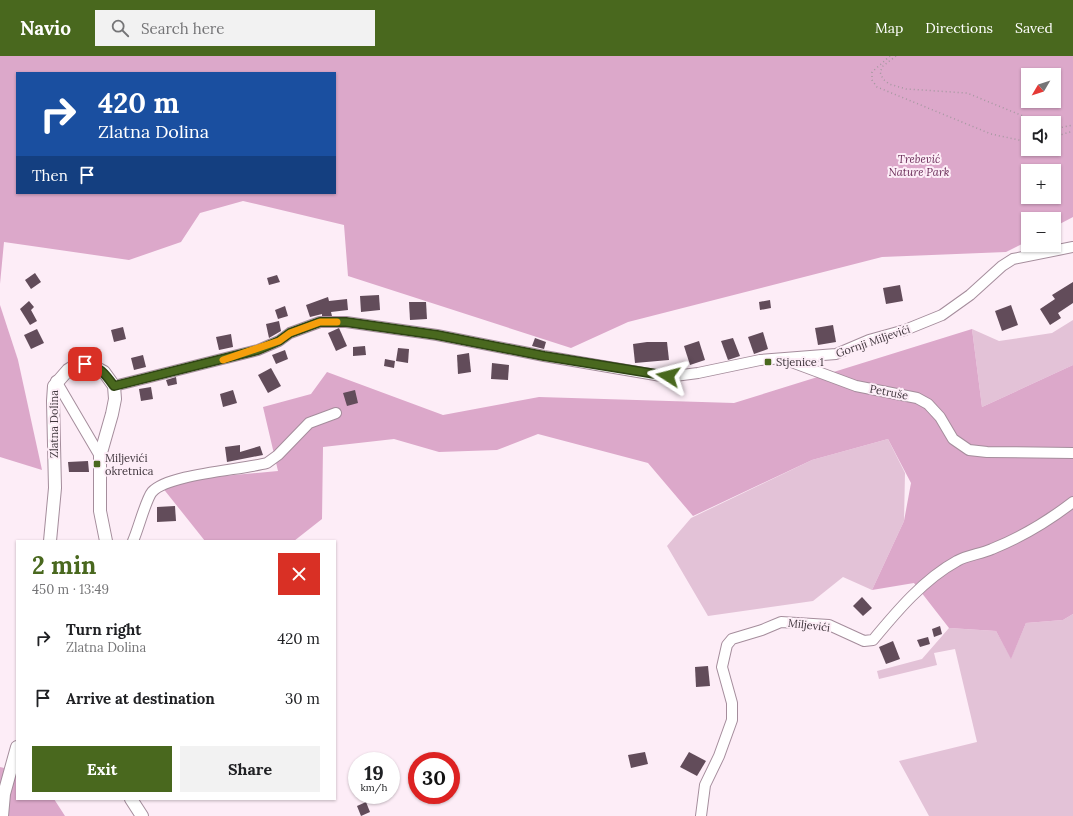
<!DOCTYPE html>
<html lang="en">
<head>
<meta charset="utf-8">
<style>
	body { margin:0; font-family:Lora,serif; background:#f2f2f2; color:#202124; height:100vh; display:flex; flex-direction:column; font-size:15px; white-space:nowrap }
	* { box-sizing:border-box; margin:0 }
	p { font-size:13px; color:#757577 }
	.icon { flex:none; width:22px; height:22px; fill:none; stroke:currentColor; stroke-width:2; stroke-linecap:round; stroke-linejoin:round }
	.map { position:relative; flex:1; overflow:hidden }
	.drawer { position:absolute; left:16px; top:484px; width:320px; height:260px; display:flex; flex-direction:column; background:#fff; border-radius:0px; box-shadow:0 1px 3px #0004 }
	.drawer>* { flex:none }
	.banner { position:absolute; left:16px; top:16px; width:320px; height:122px; border-radius:0px; box-shadow:0 1px 3px #0004; background:#1a4fa0; color:#fff; overflow:hidden }
	.needle { width:26px; rotate:231deg }
	.tools { position:absolute; left:1021px; top:12px; display:grid; gap:8px }
	.tools a { display:grid; place-items:center; width:40px; height:40px; border-radius:0px; background:#fff; box-shadow:0 1px 3px #0004; font-size:20px }
	.speed { position:absolute; left:348px; top:696px; display:flex; gap:8px; font-size:20px; font-weight:700; text-align:center }
	.speed>* { display:grid; place-content:center; width:52px; height:52px; border-radius:50%; background:#fff; box-shadow:0 1px 3px #0004; line-height:1 }
	.speed small { font-size:10px; font-weight:400 }
	.speed .limit { border:6px solid #d22; background:#fff; color:#111 }
	.pin { position:absolute; display:grid; place-items:center; width:34px; height:34px; color:#fff; margin:-17px; border-radius:8px; box-shadow:0 2px 6px #0006 }
	.me { position:absolute; width:44px; margin:-22px; rotate:279deg; stroke-linejoin:round; filter:drop-shadow(0 0 3px #0008) }
	.turn { display:flex; align-items:center; gap:14px; height:84px; padding:0 16px; font-size:18px }
	.turn .icon { width:52px; height:52px; stroke-width:2.5 }
	.turn b { display:block; font-size:28px; line-height:34px }
	.then { display:flex; align-items:center; height:38px; padding:0 16px; background:#0003; gap:8px; font-size:15px }
	.round { display:grid; place-items:center; flex:none; width:42px; height:42px; border-radius:0px; background:#f2f2f2 }
	.summary { display:flex; align-items:center; justify-content:space-between; height:68px; padding:0 16px }
	h1 { font-size:24px; font-weight:700; line-height:30px; color:#49681e }
	.action { display:flex; gap:8px; margin-top:auto; padding:8px 16px }
	.action a { flex:1; height:46px; border-radius:0px; background:#49681e; color:#fff; font-size:16px; font-weight:700; line-height:46px; text-align:center }
	.action a+a { background:#f2f2f2; color:#202124 }
	ul { padding:0; list-style:none }
	li { display:flex; align-items:center; gap:12px; height:60px; padding:0 16px }
	li div { flex:1 }
	li b { display:block; font-size:15px }
	li em { font-style:normal }
	header { display:flex; align-items:center; gap:24px; box-sizing:border-box; height:56px; padding:0 20px; background:#49681e; color:#fff }
	header strong { font-size:19px }
	nav { display:flex; gap:22px; margin-inline-start:auto; font-size:14px }
	.search { width:280px; height:36px; background:#f2f2f2; display:flex; align-items:center; gap:10px; box-sizing:border-box; padding:0 14px; border-radius:0px; color:#757577; font-size:15px }
	.map>svg:first-child { display:block }
	.green { fill:#e3c2d7 }
	.forest { fill:#dca8ca; fill-rule:evenodd }
	.building { fill:#624c5a }
	.lines { fill:none; stroke-linecap:round; stroke-linejoin:round }
	.minor-casing { stroke:#a58d9c; stroke-width:12 }
	.major-casing { stroke:#a58d9c; stroke-width:14 }
	.path { stroke:#a598a0; stroke-width:1.5; stroke-dasharray:1 3; stroke-linecap:butt }
	.minor { stroke:#fff; stroke-width:10 }
	.major { stroke:#fff; stroke-width:12 }
	.route-casing { stroke:#2f4414; stroke-width:10 }
	.route { stroke:#49681e; stroke-width:7 }
	.slow { stroke:#f59e0b; stroke-width:7 }
	.poi-dot { fill:#49681e; stroke:#fdedf7; stroke-width:1.5 }
	.labels { text-anchor:middle; stroke-width:4; stroke-linejoin:round; paint-order:stroke }
	.park-label { font-size:11px; font-style:italic; fill:#6a2c58; stroke:#fdedf7 }
	.street-label { font-size:11px; fill:#40363d; stroke:#fdedf7 }
	.poi-label { font-size:11px; fill:#40363d; stroke:#fdedf7; text-anchor:start }
</style>
</head>
<body>
<header>
<strong>Navio</strong>
<div class="search"><svg class="icon" aria-label="search" viewBox="0 0 24 24"><circle cx="10" cy="10" r="6"/><path d="M15 15l6 6"/></svg>Search here</div>
<nav><a>Map</a><a>Directions</a><a>Saved</a></nav>
</header>
<div class="map">
<svg width="1073" height="760" viewBox="0 0 1073 760">
	<rect width="100%" height="100%" fill="#fdedf7"/>
	<g class="green">
		<path d="M1073,264V309L982,351L972,273L999,285L1052,277Z"/>
		<path d="M888,383L905,417L904,465L872,534L843,521L813,545L708,560L667,490L691,462L812,404Z"/>
		<path d="M1073,558V760H929L899,705L977,686L955,593L934,597L937,609L879,623L877,615L922,603L949,572L996,575L1011,602L1026,567L1063,564Z"/>
	</g>
	<g class="forest">
		<path d="M0,0H1073V161L1054,171V163H1028V185L1006,196L882,201L628,266L571,292L348,220L344,169L243,145L200,157L181,186L129,204L4,186L0,228ZM17,17H335V137H17ZM1028,19H1054V45H1028ZM1028,67H1054V93H1028ZM1028,115H1054V141H1028Z"/>
		<path d="M0,249L18,304L42,414L0,401Z"/>
		<path d="M972,273L982,351L1073,309V558L1063,564L1026,567L1011,603L996,575L949,572L914,527L872,534L904,465L911,427L888,383L812,404L693,460L648,407L538,378L497,394L439,396L394,383L323,391L322,463L294,485H205L158,426L278,415L263,351L311,338L327,316L443,359L539,341L734,347Z"/>
		<path d="M0,711L17,715V743H54L65,760H0Z"/>
	</g>
	<g class="building">
		<path d="M35,217L41,226L31,233L25,224Z"/>
		<path d="M277,219L280,226L269,229L267,222Z"/>
		<path d="M1073,226V247L1058,257L1061,262L1050,269L1040,253L1055,243L1052,239Z"/>
		<path d="M900,229L903,245L886,248L883,232Z"/>
		<path d="M379,239L380,254L361,256L360,240Z"/>
		<path d="M328,241L329,245L347,243L348,254L331,256L332,260H322V258L310,261L306,249Z"/>
		<path d="M770,244L771,252L760,254L759,246Z"/>
		<path d="M29,245L34,251L31,254L37,265L30,269L20,253Z"/>
		<path d="M409,246H426L427,263L410,264Z"/>
		<path d="M1011,249L1018,269L1002,275L995,255Z"/>
		<path d="M285,250L288,260L278,263L275,254Z"/>
		<path d="M279,265L281,275L269,282L266,268Z"/>
		<path d="M833,269L836,286L818,289L815,272Z"/>
		<path d="M123,271L126,283L114,286L111,274Z"/>
		<path d="M339,272L347,290L336,295L328,277Z"/>
		<path d="M37,273L44,287L31,293L24,279Z"/>
		<path d="M763,276L768,293L754,298L748,281Z"/>
		<path d="M231,278L233,291L219,294L216,281Z"/>
		<path d="M535,282L546,286L544,293L532,290Z"/>
		<path d="M733,282L740,300L728,304L721,285Z"/>
		<path d="M699,285L705,304L690,309L684,290Z"/>
		<path d="M647,286H667L669,304L635,307L633,288Z"/>
		<path d="M365,290L366,299L353,300V291Z"/>
		<path d="M398,292L409,293L408,307L396,305Z"/>
		<path d="M285,294L288,303L276,308L272,299Z"/>
		<path d="M469,297L471,316L458,318L457,299Z"/>
		<path d="M143,299L146,311L134,314L131,302Z"/>
		<path d="M385,303L395,305L394,312L384,310Z"/>
		<path d="M492,307L509,309L508,324L491,323Z"/>
		<path d="M271,312L281,330L268,337L258,319Z"/>
		<path d="M176,321L177,328L168,330L166,324Z"/>
		<path d="M151,331L153,343L141,345L139,333Z"/>
		<path d="M233,334L237,347L223,351L220,338Z"/>
		<path d="M355,334L358,347L347,350L343,337Z"/>
		<path d="M240,389V396L260,390L263,399L227,406L225,391Z"/>
		<path d="M88,405L89,416H69L68,406Z"/>
		<path d="M175,450L176,465L157,466V451Z"/>
		<path d="M862,541L872,552L863,560L853,550Z"/>
		<path d="M940,570L942,578L934,581L932,573Z"/>
		<path d="M928,581L930,588L920,591L917,584Z"/>
		<path d="M893,585L900,603L886,608L879,591Z"/>
		<path d="M708,610L710,630L696,631L695,611Z"/>
		<path d="M645,696L648,708L631,712L628,699Z"/>
		<path d="M689,696L706,705L697,720L680,711Z"/>
		<path d="M366,746L370,756L361,760L357,750Z"/>
	</g>
	<g class="lines">
		<g class="minor-casing">
			<g id="minor">
				<path d="M786,304L856,330L917,342L928,348L940,361L953,383L969,394L987,396L1073,397"/>
				<path d="M56,325L100,400"/>
				<path d="M114,330L258,294L279,285L290,277L320,266H346L437,279L544,300L667,321L698,317L760,304L836,298L869,284L905,274L942,259L970,239L1002,210L1013,203L1073,191"/>
				<path d="M133,485C138,474 146,443 152,436C168,418 241,414 267,407L278,399L309,367L336,357"/>
				<path d="M701,760L705,729L719,700L732,664V647L722,611L727,589L732,583L762,574L781,566L829,569L864,585L873,584C897,555 924,523 957,505C967,499 981,498 992,493C1022,481 1047,466 1073,446"/>
			</g>
		</g>
		<g class="major-casing">
			<g id="major">
				<path d="M50,485L55,432L53,345L54,330L68,314L76,309L85,308L91,309L104,316L114,330L115,343L112,358L100,400V455L106,485"/>
				<path d="M131,743L142,760"/>
				<path d="M2,760L4,738L17,691"/>
			</g>
		</g>
		<g class="path">
			<path d="M890,0L872,16V24L877,31L991,78L1028,86"/>
			<path d="M896,0L883,10L880,16L883,23L889,28L906,33L967,37L1040,67"/>
			<path d="M1054,73L1073,69"/>
			<path d="M1054,81L1073,75"/>
		</g>
		<use href="#minor" class="minor"/>
		<use href="#major" class="major"/>
	</g>
	<g class="lines">
		<g class="route-casing">
			<path id="route" d="M85,308C100,310 106,319 114,330L258,294L279,285L290,277L320,266H346L437,279L544,300L668,320"/>
		</g>
		<use href="#route" class="route"/>
		<path class="slow" d="M223,304L279,285L290,277L320,266H337"/>
	</g>
	<g class="poi-dot">
		<rect x="764" y="302" width="8" height="8" rx="2"/>
		<rect x="93" y="404" width="8" height="8" rx="2"/>
	</g>
	<g class="labels">
		<g class="park-label">
			<text x="919" y="107">Trebević<tspan x="919" dy="13">Nature Park</tspan></text>
		</g>
		<g class="street-label">
			<text transform="translate(873 285) rotate(-19)" y="4">Gornji Miljevići</text>
			<text transform="translate(889 336) rotate(11)" y="4">Petruše</text>
			<text transform="translate(54 368) rotate(-90)" y="4">Zlatna Dolina</text>
			<text transform="translate(809 569) rotate(7)" y="4">Miljevići</text>
		</g>
		<g class="poi-label">
			<text x="776" y="310">Stjenice 1</text>
			<text x="105" y="406">Miljevići<tspan x="105" dy="13">okretnica</tspan></text>
		</g>
	</g>
</svg>
<div class="tools">
<a><svg class="needle" viewBox="-14 -14 28 28"><path d="M0-13l5 13h-10z" fill="#e53935"/><path d="M0 13l5-13h-10z" fill="#757577"/></svg></a>
<a><svg class="icon" aria-label="sound" viewBox="0 0 24 24"><path d="M4 9h4l5-4v14l-5-4H4zM17 9q2 3 0 6"/></svg></a>
<a>+</a>
<a>−</a>
</div>
<div class="speed"><div>19<small>km/h</small></div><div class="limit">30</div></div>
<div class="pin" style="left:85px;top:308px;background:#d93025"><svg class="icon" aria-label="arrive" viewBox="0 0 24 24"><path d="M6 21V4h12l-3 4 3 4H6"/></svg></div>
<svg class="me" style="left:668px;top:320px" viewBox="-20 -20 40 40"><path d="M0-17L14 15 0 8-14 15z" fill="#49681e" stroke="#fff" stroke-width="4"/></svg>
<div class="banner">
<div class="turn"><svg class="icon" aria-label="right" viewBox="0 0 24 24"><path d="M7 20v-9h11M14 6l5 5-5 5"/></svg><div><b>420 m</b>Zlatna Dolina</div></div>
<div class="then">Then<svg class="icon" aria-label="arrive" viewBox="0 0 24 24"><path d="M6 21V4h12l-3 4 3 4H6"/></svg></div>
</div>
<section class="drawer">
<div class="summary"><div><h1>2 min</h1><p>450 m · 13:49</p></div><a class="round" style="background:#d93025;color:#fff"><svg class="icon" aria-label="close" viewBox="0 0 24 24"><path d="M6 6l12 12M18 6L6 18"/></svg></a></div>
<ul>
<li><svg class="icon" aria-label="right" viewBox="0 0 24 24"><path d="M7 20v-9h11M14 6l5 5-5 5"/></svg><div><b>Turn right</b><p>Zlatna Dolina</p></div><em>420 m</em></li>
<li><svg class="icon" aria-label="arrive" viewBox="0 0 24 24"><path d="M6 21V4h12l-3 4 3 4H6"/></svg><div><b>Arrive at destination</b></div><em>30 m</em></li>
</ul>
<div class="action"><a>Exit</a><a>Share</a></div>
</section>
</div>
</body>
</html>
